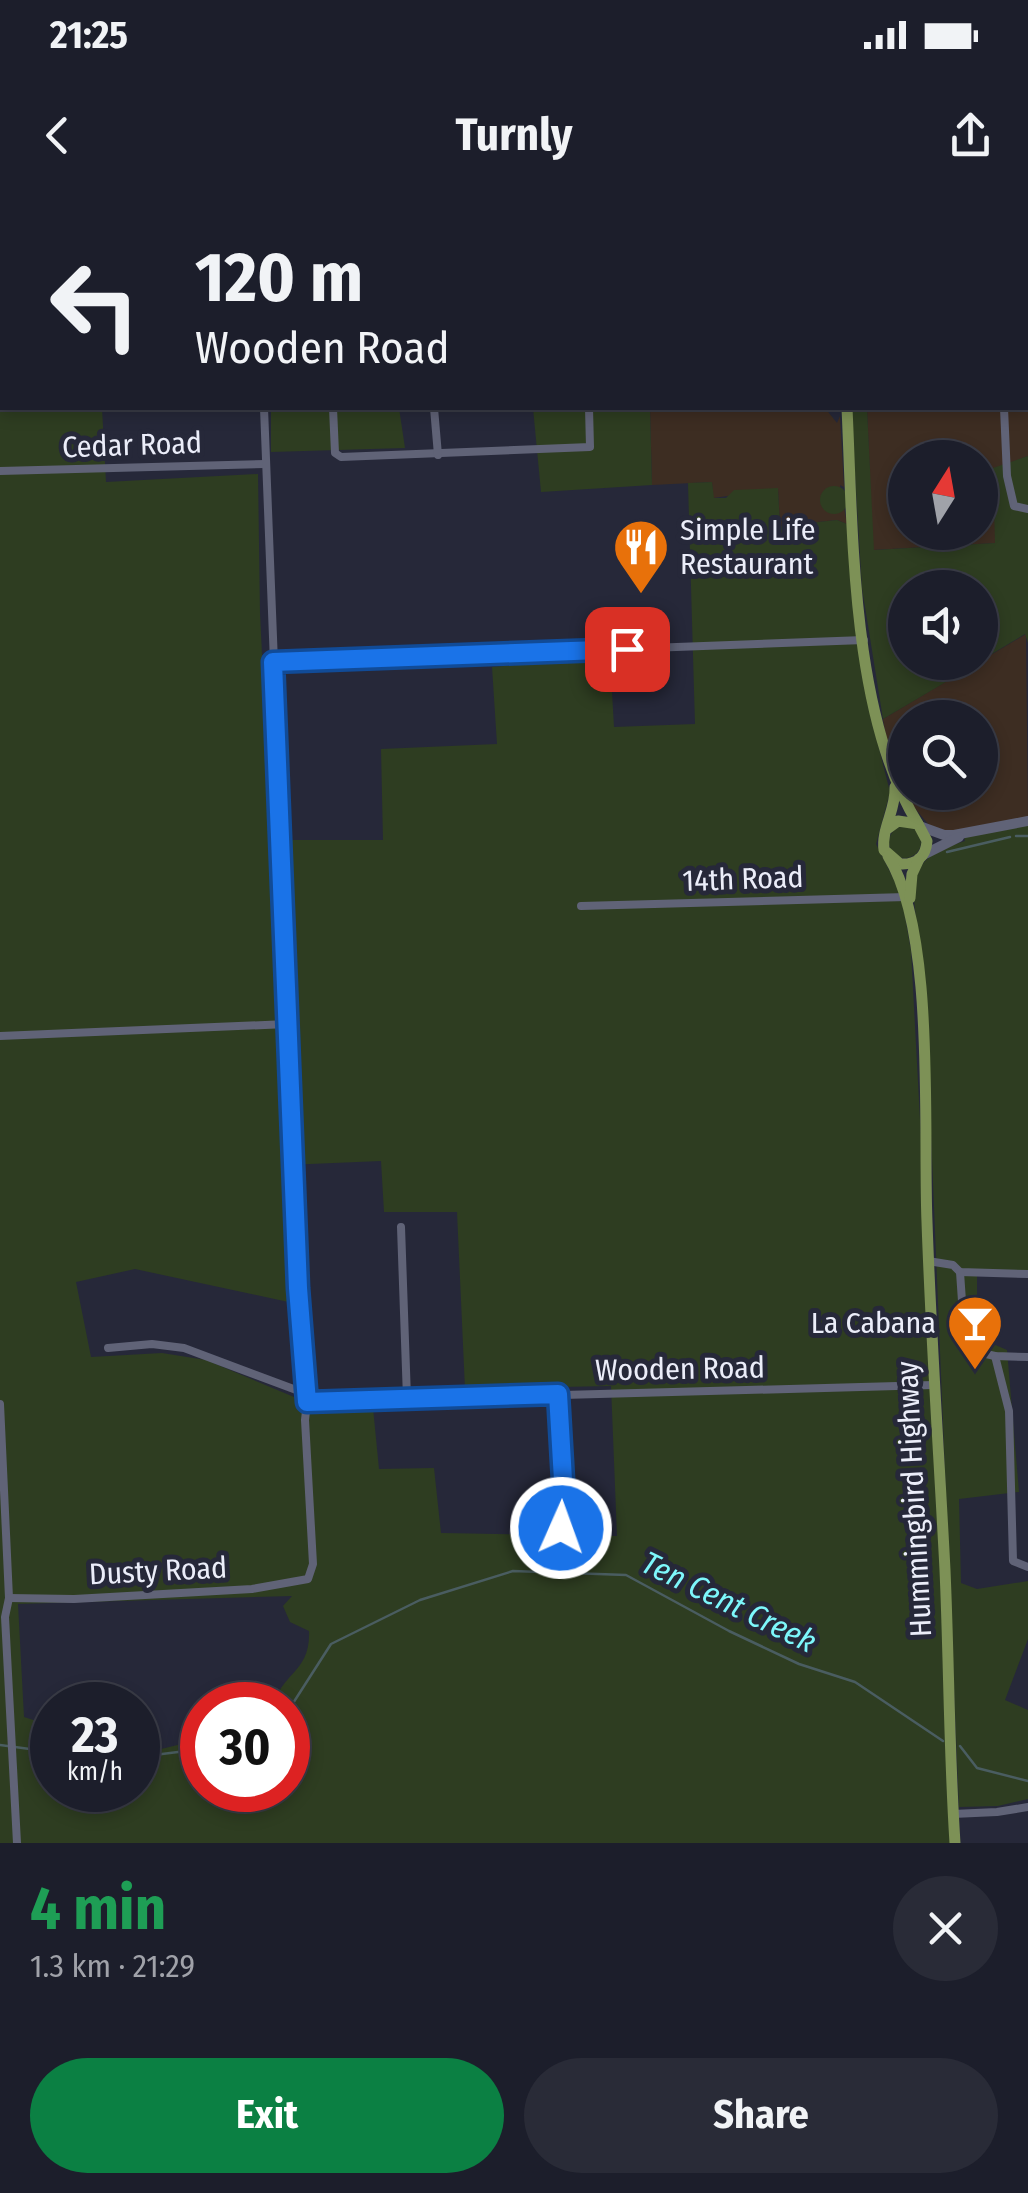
<!DOCTYPE html>
<html lang="en">
<head>
<meta charset="utf-8">
<style>
	body { margin:0; font-family:"Fira Sans Condensed",sans-serif; background:#292b37; color:#f1f3f6; height:100vh; display:flex; flex-direction:column; font-size:38px; white-space:nowrap }
	* { box-sizing:border-box; margin:0 }
	p { font-size:32px; color:#a0a2a9 }
	.icon { flex:none; width:55px; height:55px; fill:none; stroke:currentColor; stroke-width:2; stroke-linecap:round; stroke-linejoin:round }
	.map { position:relative; height:1643px; overflow:hidden }
	.side { display:flex; flex-direction:column; background:#1c1e2b; flex:1 }
	.side>* { flex:none }
	.top-card { position:absolute; left:0px; top:0px; width:1030px; height:210px; box-shadow:0 5px 15px #0003,0 0 0 2px #3a3c47; background:#1c1e2b; color:#f1f3f6; overflow:hidden }
	.needle { width:65px; rotate:11deg }
	.controls { position:absolute; left:888px; top:240px; display:grid; gap:20px }
	.controls a { display:grid; place-items:center; width:110px; height:110px; border-radius:50%; background:#1c1e2b; box-shadow:0 5px 15px #0003,0 0 0 2px #3a3c47; font-size:50px }
	.speed { position:absolute; left:30px; top:1482px; display:flex; gap:20px; font-size:50px; font-weight:700; text-align:center }
	.speed>* { display:grid; place-content:center; width:130px; height:130px; border-radius:50%; background:#1c1e2b; box-shadow:0 5px 15px #0003,0 0 0 2px #3a3c47; line-height:1 }
	.speed small { font-size:25px; font-weight:400 }
	.speed .limit { border:15px solid #d22; background:#fff; color:#111 }
	.pin { position:absolute; display:grid; place-items:center; width:85px; height:85px; color:#fff; margin:-42px; border-radius:20px; box-shadow:0 5px 15px #0006 }
	.me { position:absolute; width:110px; margin:-55px; rotate:2deg; stroke-linejoin:round; filter:drop-shadow(0 0 8px #0008) }
	.turn { display:flex; align-items:center; gap:35px; height:210px; padding:0 30px; font-size:45px }
	.turn .icon { width:130px; height:130px; stroke-width:2.5 }
	.turn b { display:block; font-size:70px; line-height:85px }
	.round { display:grid; place-items:center; flex:none; width:105px; height:105px; border-radius:52px; background:#292b37 }
	.headline { display:flex; align-items:center; justify-content:space-between; height:170px; padding:0 30px }
	h1 { font-size:60px; font-weight:700; line-height:75px; color:#1e9e55 }
	.action { display:flex; gap:20px; margin-top:auto; padding:20px 30px }
	.action a { flex:1; height:115px; border-radius:60px; background:#0b8043; color:#fff; font-size:40px; font-weight:700; line-height:115px; text-align:center }
	.action a+a { background:#292b37; color:#f1f3f6 }
	.status { display:flex; justify-content:space-between; align-items:center; height:70px; padding:0 50px; background:#1c1e2b; direction:ltr }
	.status svg { height:28px; fill:currentColor }
	header { display:flex; justify-content:space-between; align-items:center; height:130px; padding:0 30px; background:#1c1e2b; font-size:45px; font-weight:700 }
	.map>svg:first-child { display:block }
	.commercial { fill:#3d2d22; fill-rule:evenodd }
	.green { fill:#2e3d21; fill-rule:evenodd }
	.lines { fill:none; stroke-linecap:round; stroke-linejoin:round }
	.stream { stroke:#4a5d61; stroke-width:2.5 }
	.street { stroke:#606377; stroke-width:8 }
	.secondary { stroke:#606377; stroke-width:10 }
	.primary { stroke:#7d9156; stroke-width:11 }
	.route-casing { stroke:#114b97; stroke-width:25 }
	.route { stroke:#1a73e8; stroke-width:18 }
	.labels { text-anchor:middle; stroke-width:10; stroke-linejoin:round; paint-order:stroke }
	.street-label { font-size:30px; fill:#ebedf9; stroke:#262839 }
	.poi-label { font-size:30px; fill:#ebedf9; stroke:#262839; text-anchor:start }
	.water-label { font-size:32px; font-style:italic; fill:#7df7fb; stroke:#262839 }
</style>
</head>
<body>
<div class="status"><b>21:25</b><svg viewBox="0 0 49 12"><path d="M0 12V9h3v3zM5 12V6h3v6zM10 12V3h3v9zM15 12V0h3v12zM26 1h20v11H26zM47 4h2v5h-2z"/></svg></div>
<header><svg class="icon" aria-label="back" viewBox="0 0 24 24"><path d="M15 5l-7 7 7 7"/></svg>Turnly<svg class="icon" aria-label="share" viewBox="0 0 24 24"><path d="M12 15V3M7 8l5-5 5 5M5 13v7h14v-7"/></svg></header>
<div class="map">
<svg width="1028" height="1643" viewBox="0 0 1028 1643">
	<rect width="100%" height="100%" fill="#262839"/>
	<g class="commercial">
		<path d="M1028,117V256L993,269L996,343L873,350L867,208H1028ZM905,258H980V332H905Z"/>
		<path d="M650,208H825L837,223L840,216L844,287L840,285L847,324L837,320L780,326L778,289L713,298L712,282L652,285Z"/>
		<path d="M1026,434L1028,618L953,633L929,625L907,599L888,548L883,519ZM905,518H980V592H905Z"/>
	</g>
	<g class="green">
		<path d="M0,0H674L2,2V208H102L106,282L258,274L260,413L271,640H383L381,549L497,544L492,467L610,457L614,527L695,524L688,283L712,282L714,298H726L734,290L778,288L780,326L837,320L847,324L872,521L890,592L876,644L901,694L911,751L932,1144L950,1643H0ZM381,961L384,1012H457L465,1189L611,1186L617,1336L441,1333L434,1268L379,1269L373,1208L315,1210L294,1197L206,1160L162,1153L91,1157L76,1082L135,1069L293,1103L286,965ZM292,1396L283,1406L290,1422L309,1431C311,1473 279,1474 275,1505H288V1590H202V1539L153,1551L138,1548V1590H52V1526L24,1517L18,1404Z"/>
		<path d="M844,0H1028V117V2Z"/>
		<path d="M271,208H399L405,248L271,252Z"/>
		<path d="M533,208H650L652,285L541,292Z"/>
		<path d="M851,208H867L874,350L995,343L993,268L1028,256V443L1025,434L980,461V388H905V462L978,463L883,519L862,388Z"/>
		<circle cx="834" cy="300" r="14"/>
		<path d="M1028,618V1076L977,1075V1137L1007,1150L1019,1292L959,1299L961,1383L977,1389L1028,1381V1439L1005,1500L1028,1510V1599L998,1606L959,1607L926,814L913,690C919,656 935,651 965,641L963,631Z"/>
		<circle cx="905" cy="642" r="16"/>
	</g>
	<g class="lines">
		<g class="stream">
			<path d="M1016,636H1028"/>
			<path d="M947,652L1010,637"/>
			<path d="M288,1511L331,1444L420,1400L513,1371L626,1375L729,1431L799,1464L855,1482L943,1541"/>
			<path d="M0,1545L52,1552"/>
			<path d="M960,1546L977,1568L1028,1581"/>
			<path d="M138,1557L202,1549"/>
		</g>
		<g class="street">
			<path d="M257,0V2"/>
			<path d="M454,0L455,2"/>
			<path d="M333,208L335,253L341,257L590,247L589,208"/>
			<path d="M434,208L438,255"/>
			<path d="M1004,208L1007,276L1014,306L1028,309"/>
			<path d="M0,271L265,264"/>
			<path d="M273,462L864,440"/>
			<path d="M581,706L906,697"/>
			<path d="M0,836L287,824"/>
			<path d="M401,1027L407,1198"/>
			<path d="M928,1061L953,1065L960,1072L1028,1074"/>
			<path d="M960,1072L965,1145L968,1150L995,1156L1028,1157"/>
			<path d="M108,1148L152,1144L184,1148L307,1194"/>
			<path d="M995,1156L1009,1211L1013,1361L1028,1367"/>
			<path d="M559,1194L563,1280L561,1328"/>
			<path d="M307,1202L933,1185"/>
			<path d="M0,1204L9,1398L5,1417L17,1643"/>
			<path d="M9,1398L74,1399L252,1389L308,1379L313,1364L305,1220L307,1202L300,1125L264,208"/>
			<path d="M953,1614L997,1612L1028,1607"/>
		</g>
		<g class="secondary">
			<path d="M922,627L944,635H954L1028,621"/>
			<path d="M923,655L959,637"/>
		</g>
		<g class="primary">
			<path d="M838,0V2"/>
			<path d="M847,208C853,333 851,516 918,624"/>
			<path d="M887,629L898,621L918,624L927,641C926,657 916,665 900,664L884,650C881,629 896,610 895,587"/>
			<path d="M888,656C936,732 923,929 927,1022C931,1139 939,1254 945,1370C949,1461 949,1552 955,1643"/>
			<path d="M910,698L912,674L919,659"/>
		</g>
	</g>
	<g class="lines">
		<g class="route-casing">
			<path id="route" d="M561,1328L563,1280L558,1194L307,1202L298,1088L273,462L627,449"/>
		</g>
		<use href="#route" class="route"/>
	</g>
	<defs>
		<g id="restaurant-pin" transform="scale(2.875)"><path d="M0 17L-7.5 6A9.5 9.5 0 1 1 7.5 6Z" fill="#e8710a" stroke="#262839"/><path d="M-5-6h1v4h1v-4h1v4h1v-4h1v5L-1.5 .5V6h-2V.5L-5-1ZM5-6V6H3V1.5H1.5Q1.5-4 5-6Z" fill="#fff"/></g>
		<g id="bar-pin" transform="scale(2.875)"><path d="M0 17L-7.5 6A9.5 9.5 0 1 1 7.5 6Z" fill="#e8710a" stroke="#262839"/><path d="M-6-5H6L.8 .8V4.5H3.5V6h-7V4.5H-.8V.8Z" fill="#fff"/></g>
	</defs>
	<g fill-rule="evenodd">
		<use href="#restaurant-pin" x="641" y="347"/>
		<use href="#bar-pin" x="975" y="1123"/>
	</g>
	<g class="labels">
		<g class="street-label">
			<text transform="translate(132 245) rotate(-2)" y="10">Cedar Road</text>
			<text transform="translate(743 679) rotate(-2)" y="10">14th Road</text>
			<text transform="translate(680 1169) rotate(-1)" y="10">Wooden Road</text>
			<text transform="translate(914 1299) rotate(-93)" y="10">Hummingbird Highway</text>
			<text transform="translate(158 1371) rotate(-3)" y="10">Dusty Road</text>
		</g>
		<g class="poi-label">
			<text x="680" y="340">Simple Life<tspan x="680" dy="34">Restaurant</tspan></text>
			<text x="936" y="1133" text-anchor="end">La Cabana</text>
		</g>
		<g class="water-label">
			<text transform="translate(729 1402) rotate(26)" y="11">Ten Cent Creek</text>
		</g>
	</g>
</svg>
<div class="controls">
<a><svg class="needle" viewBox="-14 -14 28 28"><path d="M0-13l5 13h-10z" fill="#e53935"/><path d="M0 13l5-13h-10z" fill="#a0a2a9"/></svg></a>
<a><svg class="icon" aria-label="sound" viewBox="0 0 24 24"><path d="M4 9h4l5-4v14l-5-4H4zM17 9q2 3 0 6"/></svg></a>
<a><svg class="icon" aria-label="search" viewBox="0 0 24 24"><circle cx="10" cy="10" r="6"/><path d="M15 15l6 6"/></svg></a>
</div>
<div class="speed"><div>23<small>km/h</small></div><div class="limit">30</div></div>
<div class="pin" style="left:627px;top:449px;background:#d93025"><svg class="icon" aria-label="arrive" viewBox="0 0 24 24"><path d="M6 21V4h12l-3 4 3 4H6"/></svg></div>
<svg class="me" style="left:561px;top:1328px" viewBox="-20 -20 40 40"><circle r="17" fill="#1a73e8" stroke="#fff" stroke-width="3"/><path d="M0-11L8 9 0 5-8 9z" fill="#fff"/></svg>
<div class="top-card">
<div class="turn"><svg class="icon" aria-label="left" viewBox="0 0 24 24"><path d="M17 20v-9H6M10 6l-5 5 5 5"/></svg><div><b>120 m</b>Wooden Road</div></div>
</div>
</div>
<section class="side">
<div class="headline"><div><h1>4 min</h1><p>1.3 km · 21:29</p></div><a class="round"><svg class="icon" aria-label="close" viewBox="0 0 24 24"><path d="M6 6l12 12M18 6L6 18"/></svg></a></div>
<div class="action"><a>Exit</a><a>Share</a></div>
</section>
</body>
</html>
